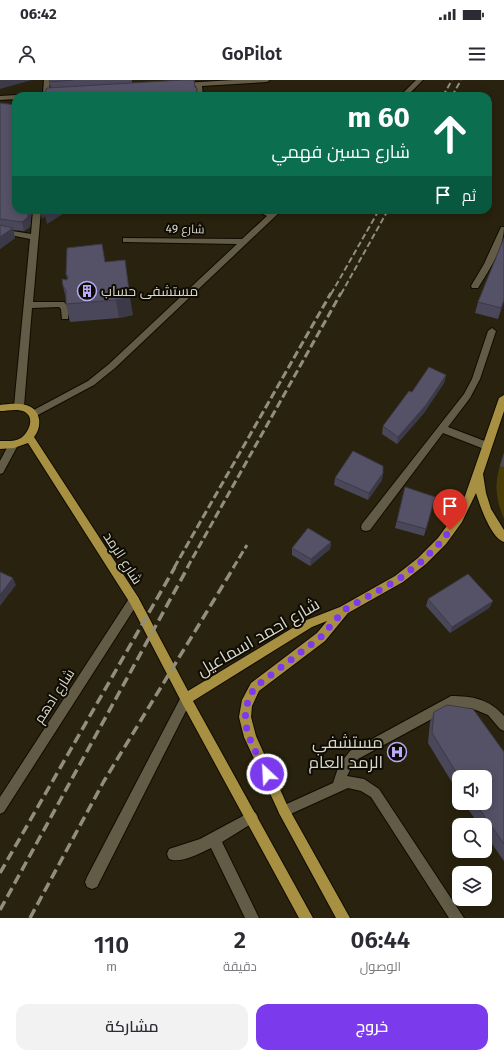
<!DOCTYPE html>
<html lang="ar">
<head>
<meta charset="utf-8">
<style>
	body { margin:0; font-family:"Fira Sans",Cairo,sans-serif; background:#f2f2f3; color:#2b2b33; direction:rtl; height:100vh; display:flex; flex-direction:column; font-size:15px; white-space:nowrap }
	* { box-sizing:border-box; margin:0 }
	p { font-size:13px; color:#7c7c81 }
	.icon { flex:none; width:22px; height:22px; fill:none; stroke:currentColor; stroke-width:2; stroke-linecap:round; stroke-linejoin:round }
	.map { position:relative; height:838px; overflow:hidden; direction:ltr }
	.side { display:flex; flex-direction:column; background:#fff; flex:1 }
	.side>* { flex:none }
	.hud { position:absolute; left:12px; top:12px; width:480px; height:122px; border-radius:12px; box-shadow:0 2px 10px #0003; direction:rtl; background:#0b6e4f; color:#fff; overflow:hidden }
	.fabs { position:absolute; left:452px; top:690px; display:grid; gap:8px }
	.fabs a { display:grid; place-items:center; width:40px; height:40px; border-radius:8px; background:#fff; box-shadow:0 2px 10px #0003; font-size:20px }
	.pin { position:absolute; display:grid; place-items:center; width:34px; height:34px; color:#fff; margin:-41px -17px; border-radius:50% 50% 50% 0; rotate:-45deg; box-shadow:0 0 4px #0007 }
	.pin .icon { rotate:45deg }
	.me { position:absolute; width:44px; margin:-22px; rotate:335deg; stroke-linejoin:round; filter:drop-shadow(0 0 3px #0008) }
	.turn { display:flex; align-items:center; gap:14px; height:84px; padding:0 16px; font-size:18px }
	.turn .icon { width:52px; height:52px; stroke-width:2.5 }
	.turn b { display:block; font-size:28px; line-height:34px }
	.then { display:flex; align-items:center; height:38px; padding:0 16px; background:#0003; gap:8px; font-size:15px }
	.eta { display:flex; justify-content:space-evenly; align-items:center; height:68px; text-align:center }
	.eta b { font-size:24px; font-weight:600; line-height:28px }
	.action { display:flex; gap:8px; margin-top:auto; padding:8px 16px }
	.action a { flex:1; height:46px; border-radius:12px; background:#7c3aed; color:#fff; font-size:16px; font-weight:600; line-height:46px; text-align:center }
	.action a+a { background:#f2f2f3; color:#2b2b33 }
	.status { display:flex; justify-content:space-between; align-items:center; height:28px; padding:0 20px; background:#fff; direction:ltr }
	.status svg { height:11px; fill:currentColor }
	header { display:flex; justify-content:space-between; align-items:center; height:52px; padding:0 16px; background:#fff; font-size:18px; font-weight:600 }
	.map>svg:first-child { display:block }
	.green { fill:#4a3c06 }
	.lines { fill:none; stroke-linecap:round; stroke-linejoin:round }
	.minor-casing { stroke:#110b00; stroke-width:2 }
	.major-casing { stroke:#110b00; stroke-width:2 }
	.minor { fill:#625b45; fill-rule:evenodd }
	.major { fill:#a79041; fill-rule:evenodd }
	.rail-far2 { stroke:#928e7e; stroke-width:2; stroke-dasharray:6 3; stroke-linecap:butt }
	.rail-far1 { stroke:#928e7e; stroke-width:3; stroke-dasharray:8 3.5; stroke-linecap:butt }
	.rail { stroke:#928e7e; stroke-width:3.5; stroke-dasharray:10 5; stroke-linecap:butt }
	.wall { fill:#494759 }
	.shaded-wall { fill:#3c3948 }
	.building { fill:#555267; stroke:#3c3948 }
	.route { stroke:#7c3aed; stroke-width:7; stroke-dasharray:0 12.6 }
	.labels { text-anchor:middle; stroke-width:4; stroke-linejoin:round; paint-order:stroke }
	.far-street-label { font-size:12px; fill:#dad7ca; stroke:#0e0c04 }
	.poi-label { font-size:14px; fill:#dad7ca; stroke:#0e0c04; text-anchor:start }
	.street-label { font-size:14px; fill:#dad7ca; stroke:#0e0c04 }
	.near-street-label { font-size:17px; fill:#dad7ca; stroke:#0e0c04 }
	.near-poi-label { font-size:17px; fill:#dad7ca; stroke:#0e0c04; text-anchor:end }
</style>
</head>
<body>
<div class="status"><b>06:42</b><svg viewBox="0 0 49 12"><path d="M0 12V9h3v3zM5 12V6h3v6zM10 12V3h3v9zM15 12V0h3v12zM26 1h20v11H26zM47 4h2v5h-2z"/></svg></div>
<header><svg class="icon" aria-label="menu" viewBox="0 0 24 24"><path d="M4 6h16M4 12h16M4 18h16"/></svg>GoPilot<svg class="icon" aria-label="person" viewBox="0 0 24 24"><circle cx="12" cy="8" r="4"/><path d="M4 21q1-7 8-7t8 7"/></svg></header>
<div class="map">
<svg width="504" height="838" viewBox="0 0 504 838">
	<rect width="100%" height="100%" fill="#28220e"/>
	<path class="green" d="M504,373V439C493,413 495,398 504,373Z"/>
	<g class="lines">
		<g class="minor-casing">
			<g id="minor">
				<path d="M44,0H50L49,13H59V15L26,16L29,14L43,13Z"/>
				<path d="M234,0H270L267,2L202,6L203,16H197L196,6L183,7L180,5L183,3Z"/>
				<path d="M416,0H423L407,16H400Z"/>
				<path d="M16,15L19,16H16V19L0,20V16Z"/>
				<path d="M33,130H41L33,222H64L69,228L68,239H62L61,229L59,227L32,228L24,326L19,329L14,326L30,159L0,153V149L31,154Z"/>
				<path d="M256,130H267L271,132L274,130H282L115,288L94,305L36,336H30L28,334L30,332L88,301L109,284L237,164L126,162H123V158L242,159L267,136Z"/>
				<path d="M501,147H504C504,168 489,190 478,208H472L471,206L484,184Z"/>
				<path d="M492,248L496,251L480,299L470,318L448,347L490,363L492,366L490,369H484L443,353L370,450L366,451L362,450L361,447L362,444L464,314L472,299L488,251Z"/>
				<path d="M13,361L16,362L18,365L3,393L0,394V381L10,362Z"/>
				<path d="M134,515L138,517L139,520L138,523L4,732L0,734V717L130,517Z"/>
				<path d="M186,613L190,615L192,619L190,623L97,807L92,809L87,807L85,802L87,797L182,615Z"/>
				<path d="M451,616C473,616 489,619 504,636V651L500,649L488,635L471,628H452L358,679L352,686L347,696L364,699L379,709L464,838H449L371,717L361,711L348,708L284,737L280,735L278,731L280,727L333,703L339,685L350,671Z"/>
				<path d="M252,731L256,733L258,737L256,741L222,762L259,838H245L211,768C200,773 181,784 169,779L167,774L169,769L200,759Z"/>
			</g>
		</g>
		<g class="major-casing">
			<path id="major" d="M504,315V331L483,394L486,413L491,429L504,450V462C491,458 480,426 476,413L462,442L446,464L426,484L403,502L348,533L325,561L259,611L252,626L251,637L256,656L288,727L350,838H336L280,735L244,657L239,637L242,620L251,603L317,553L327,541L312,547L193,621L313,838H299L182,623L130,523L28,363L14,368L0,369V361C7,361 15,362 21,358C29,352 35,338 25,332C18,328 7,331 0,331V325C14,323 36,321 39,339C40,346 38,352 34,357L138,517L188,611L304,541L340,527L395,496L418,478L438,458L454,436L465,416L499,318Z"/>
		</g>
		<use href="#minor" class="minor"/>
		<use href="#major" class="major"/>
		<g class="rail-far2">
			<path d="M443,16L452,0"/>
			<path d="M452,16L461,0"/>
			<path d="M331,214L379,130"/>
			<path d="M341,214L388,130"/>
		</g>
		<g class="rail-far1">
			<path d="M174,488L331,213"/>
			<path d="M187,488L341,213"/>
			<path d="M233,488L247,465"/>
		</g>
		<g class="rail">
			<path d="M0,793L175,487"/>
			<path d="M0,830L188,487"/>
			<path d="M30,838L104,701L234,487"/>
		</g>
	</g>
	<g class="wall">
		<path d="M50,0H132V3L195,7L51,8L49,2Z"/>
		<path d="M0,23L16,130H32L30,147L24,151L13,150L15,158L0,169Z"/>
		<path d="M504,158V221L498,239L475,233L478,222Z"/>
		<path d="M105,182L133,235L119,238L70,242L66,224V219L63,206L67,199L66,195Z"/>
		<path d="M446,295L444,303L424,333L397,364L382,354L383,346L412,312Z"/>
		<path d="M504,373V387L500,386Z"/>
		<path d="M383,393L382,400L368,420L334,405L335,398Z"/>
		<path d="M405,407L435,417L424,456L395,448Z"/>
		<path d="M331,462L330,469L310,486L292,475V468Z"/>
		<path d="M428,519L493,521L489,528L450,553L426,526Z"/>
		<path d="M434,632L504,672V781L485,754V745H479L464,723H485L459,697V714L428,663L430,642Z"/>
	</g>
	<g class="shaded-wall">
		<path d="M0,0H32L0,9Z"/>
		<path d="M197,8L198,16H196Z"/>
		<path d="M28,130H32L30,147L24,151L22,142Z"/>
		<path d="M40,130H69L47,144L45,136L42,139Z"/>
		<path d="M13,148L15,158L0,169V157Z"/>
		<path d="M130,217L133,235L119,238L116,220Z"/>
		<path d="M504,219V221L498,239L501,228Z"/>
		<path d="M446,295L444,303L424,333L397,364L398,357Z"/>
		<path d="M383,393L382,400L368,420L369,413Z"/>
		<path d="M331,462L330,469L310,486L311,479Z"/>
		<path d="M13,498L16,505L0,526V515Z"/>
		<path d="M493,521L489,528L450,553L452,547Z"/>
	</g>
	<g class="building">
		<path d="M50,0H73L49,2Z"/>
		<path d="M182,0H194L195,7L197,8L196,16H43L47,8Z"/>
		<path d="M0,23L16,25V130H28V137L22,142L0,139Z"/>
		<path d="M46,130H52L45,134Z"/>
		<path d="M0,145L13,148L0,157Z"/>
		<path d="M504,158V219L501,228L478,222Z"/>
		<path d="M102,164L105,182L125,180L130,217L116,220L66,224V210L63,206L62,199L67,200L68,196L66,195L67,168Z"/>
		<path d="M429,287L446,295L426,325L398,357L383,346L409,311L412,312Z"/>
		<path d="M353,371L383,386V393L369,413L335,398Z"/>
		<path d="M405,407L435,417L426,449L397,441Z"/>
		<path d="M308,448L331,462L311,479L292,468Z"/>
		<path d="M0,492L13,498L0,515Z"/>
		<path d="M468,494L493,521L452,547L428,519Z"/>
		<path d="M447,625L473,629L504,672V764L475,723H485V697H459L432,653L434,632Z"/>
	</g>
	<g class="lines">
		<path class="route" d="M267,694C252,663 234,641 255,607L321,557L344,530L399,499L422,481L442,461L450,450"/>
	</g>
	<defs>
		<g id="building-ring" transform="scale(1)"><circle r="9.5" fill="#0e0c04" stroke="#b8abf7" stroke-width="1.5"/><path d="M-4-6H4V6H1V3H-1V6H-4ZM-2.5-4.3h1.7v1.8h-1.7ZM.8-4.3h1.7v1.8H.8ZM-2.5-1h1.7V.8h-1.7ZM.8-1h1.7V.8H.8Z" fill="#b8abf7"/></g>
		<g id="hospital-ring" transform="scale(1)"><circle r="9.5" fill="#0e0c04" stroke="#b8abf7" stroke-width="1.5"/><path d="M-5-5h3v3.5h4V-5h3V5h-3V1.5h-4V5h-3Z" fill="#b8abf7"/></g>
	</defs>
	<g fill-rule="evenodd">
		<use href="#building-ring" x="87" y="211"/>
		<use href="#hospital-ring" x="397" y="672"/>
	</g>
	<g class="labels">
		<g class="far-street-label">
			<text transform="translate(185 149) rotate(1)" y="4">شارع 49</text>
		</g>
		<g class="poi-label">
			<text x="101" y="216">مستشفى حساب</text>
		</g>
		<g class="street-label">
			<text transform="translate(123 478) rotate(57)" y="5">شارع الرمد</text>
			<text transform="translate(54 616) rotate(-57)" y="5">شارع ادهم</text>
		</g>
		<g class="near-street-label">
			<text transform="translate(258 557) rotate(-30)" y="6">شارع احمد اسماعيل</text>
		</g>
		<g class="near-poi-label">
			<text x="383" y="668">مستشفي<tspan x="383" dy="20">الرمد العام</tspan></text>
		</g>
	</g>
</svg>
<div class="fabs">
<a><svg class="icon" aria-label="sound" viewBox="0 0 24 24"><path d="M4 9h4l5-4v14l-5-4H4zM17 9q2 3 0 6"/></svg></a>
<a><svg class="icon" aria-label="search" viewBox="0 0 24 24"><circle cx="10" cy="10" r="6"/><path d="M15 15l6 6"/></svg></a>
<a><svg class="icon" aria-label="layers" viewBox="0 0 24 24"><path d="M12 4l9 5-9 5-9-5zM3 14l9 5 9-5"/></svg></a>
</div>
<div class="pin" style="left:450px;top:450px;background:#d93025"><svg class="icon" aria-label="arrive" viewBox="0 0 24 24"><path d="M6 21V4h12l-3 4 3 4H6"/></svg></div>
<svg class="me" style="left:267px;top:694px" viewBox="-20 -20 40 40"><circle r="17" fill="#7c3aed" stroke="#fff" stroke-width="3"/><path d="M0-11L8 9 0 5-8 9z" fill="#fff"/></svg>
<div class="hud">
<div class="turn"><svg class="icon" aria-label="ahead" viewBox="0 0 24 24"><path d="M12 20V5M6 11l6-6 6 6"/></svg><div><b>60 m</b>شارع حسين فهمي</div></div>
<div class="then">ثم<svg class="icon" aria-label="arrive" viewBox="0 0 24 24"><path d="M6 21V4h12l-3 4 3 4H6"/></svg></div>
</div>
</div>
<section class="side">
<div class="eta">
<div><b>06:44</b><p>الوصول</p></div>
<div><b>2</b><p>دقيقة</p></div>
<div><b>110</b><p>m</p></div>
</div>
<div class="action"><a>خروج</a><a>مشاركة</a></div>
</section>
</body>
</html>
